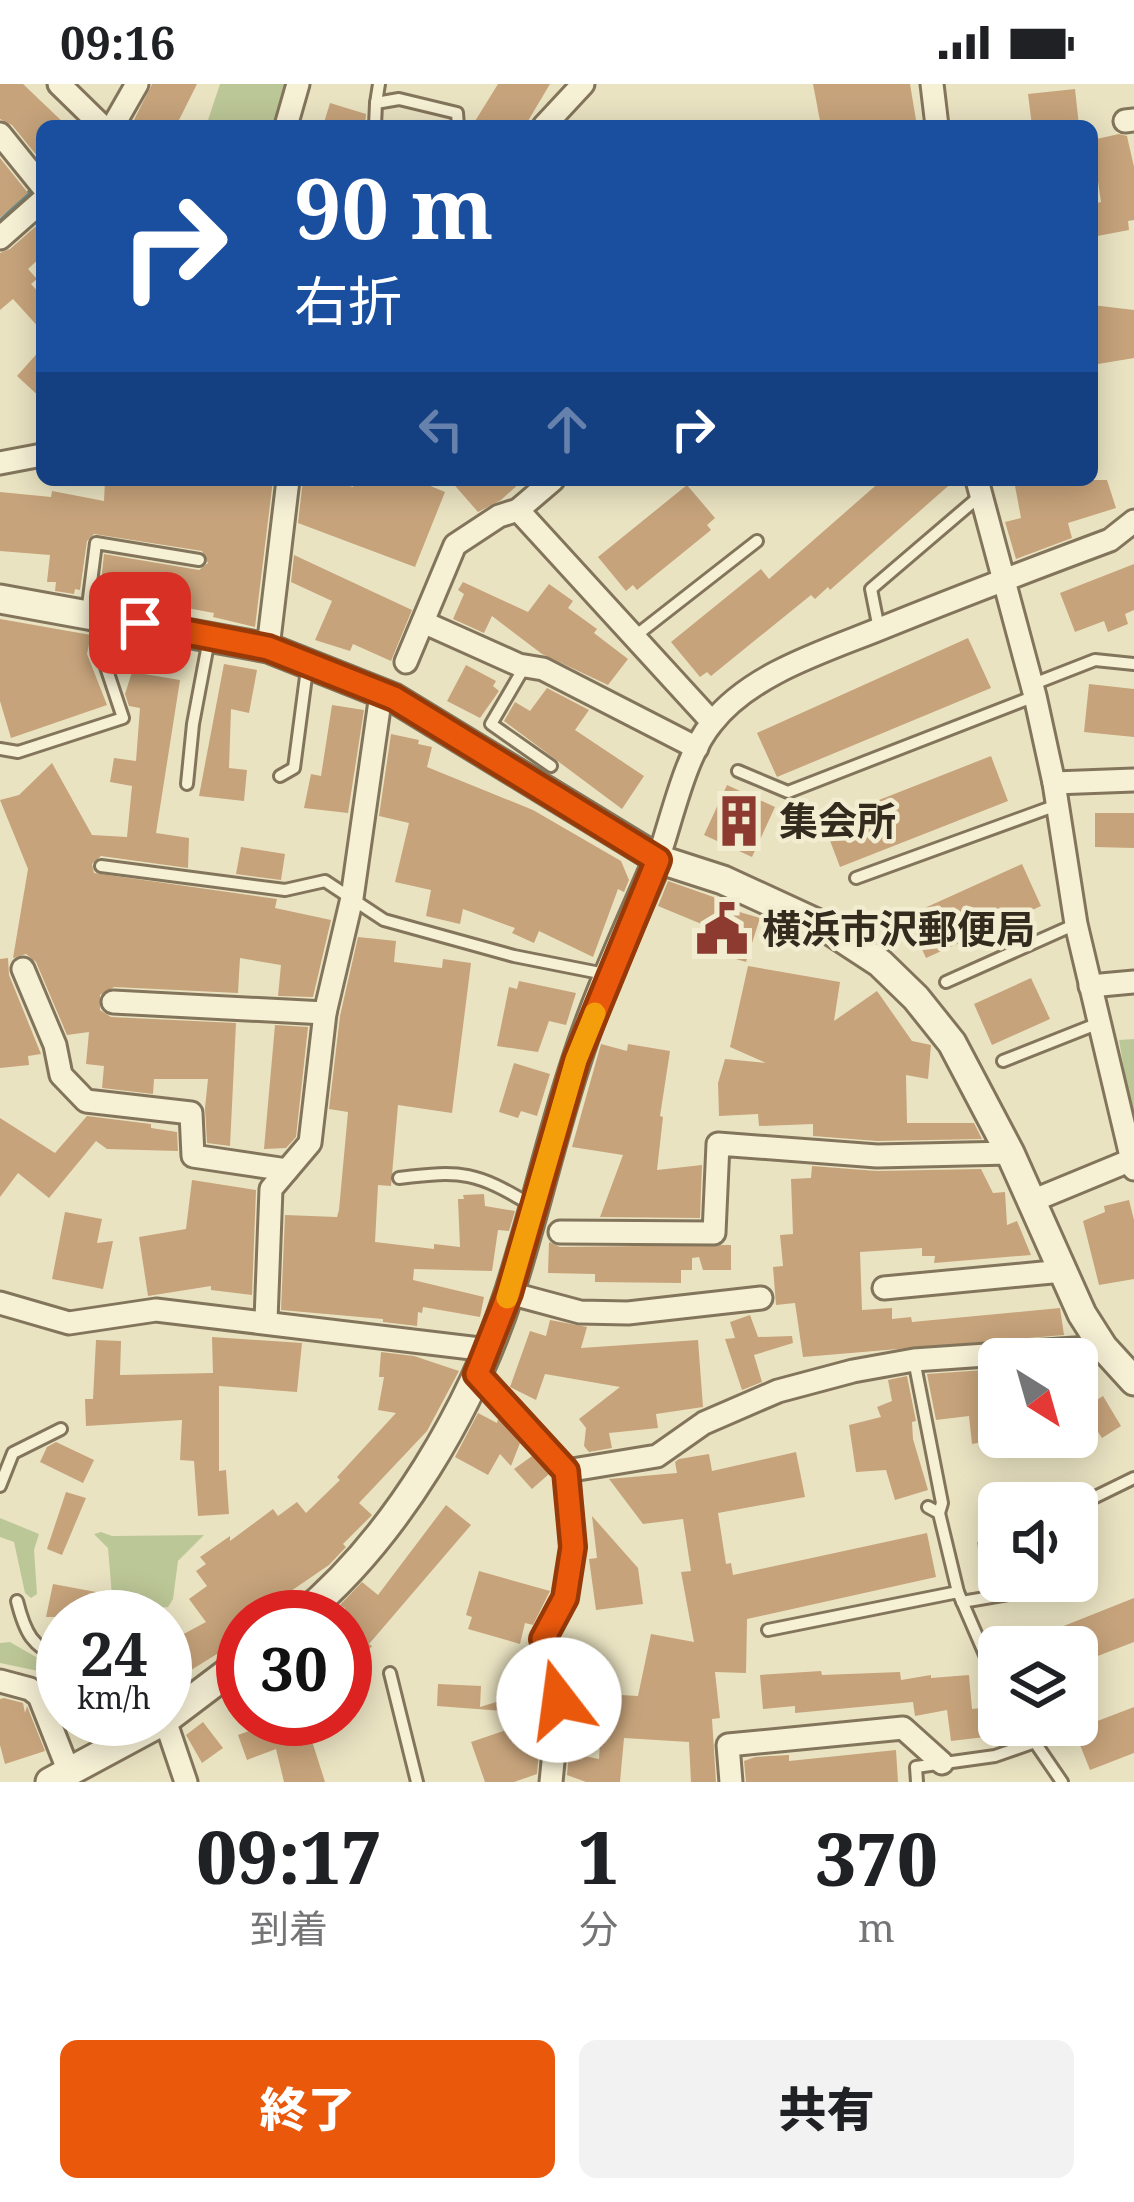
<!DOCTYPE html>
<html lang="ja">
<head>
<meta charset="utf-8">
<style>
	body { margin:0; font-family:"Noto Serif","Noto Sans JP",serif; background:#f2f2f2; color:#202124; height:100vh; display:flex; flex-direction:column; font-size:45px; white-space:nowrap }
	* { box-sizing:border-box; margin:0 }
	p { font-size:39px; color:#757577 }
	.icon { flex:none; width:66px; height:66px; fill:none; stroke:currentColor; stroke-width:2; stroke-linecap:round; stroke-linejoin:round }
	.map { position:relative; height:1698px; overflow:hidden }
	.side { display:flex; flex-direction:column; background:#fff; flex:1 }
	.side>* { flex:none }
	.guide { position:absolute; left:36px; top:36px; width:1062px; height:366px; border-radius:18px; box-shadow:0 6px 30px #0003; background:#1a4fa0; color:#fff; overflow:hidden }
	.needle { width:78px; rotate:143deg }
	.tools { position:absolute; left:978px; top:1254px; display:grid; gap:24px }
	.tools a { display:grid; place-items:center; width:120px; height:120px; border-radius:18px; background:#fff; box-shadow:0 6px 30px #0003; font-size:60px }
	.speed { position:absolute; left:36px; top:1506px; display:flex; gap:24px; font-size:60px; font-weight:700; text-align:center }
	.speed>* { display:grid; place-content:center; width:156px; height:156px; border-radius:50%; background:#fff; box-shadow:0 6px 30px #0003; line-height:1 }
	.speed small { font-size:30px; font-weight:400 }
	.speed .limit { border:18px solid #d22; background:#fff; color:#111 }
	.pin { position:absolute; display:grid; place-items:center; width:102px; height:102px; color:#fff; margin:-51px; border-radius:24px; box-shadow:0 6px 18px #0006 }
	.me { position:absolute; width:132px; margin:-66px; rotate:345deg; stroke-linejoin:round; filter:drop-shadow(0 0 9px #0008) }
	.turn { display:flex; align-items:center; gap:42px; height:252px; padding:0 60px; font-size:54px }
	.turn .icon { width:156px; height:156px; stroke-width:2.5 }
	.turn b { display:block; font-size:84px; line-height:102px }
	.lanes { display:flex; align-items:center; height:114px; padding:0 60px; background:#0003; justify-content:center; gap:60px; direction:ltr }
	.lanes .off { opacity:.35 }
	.eta { display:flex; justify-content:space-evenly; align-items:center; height:204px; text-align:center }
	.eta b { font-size:72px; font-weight:800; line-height:84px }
	.button { display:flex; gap:24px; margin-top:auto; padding:24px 60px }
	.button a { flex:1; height:138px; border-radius:18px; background:#ea580c; color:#fff; font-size:48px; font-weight:800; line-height:138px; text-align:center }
	.button a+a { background:#f2f2f2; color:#202124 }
	.status { display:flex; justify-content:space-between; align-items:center; height:84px; padding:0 60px; background:#fff; direction:ltr }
	.status svg { height:33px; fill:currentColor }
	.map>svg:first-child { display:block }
	.green { fill:#bcc797 }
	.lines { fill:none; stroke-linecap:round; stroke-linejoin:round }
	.stream { stroke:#6c8a86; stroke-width:8 }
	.building { fill:#c6a37b }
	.service-casing { stroke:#83755b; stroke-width:16 }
	.minor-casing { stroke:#83755b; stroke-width:27 }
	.tertiary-casing { stroke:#83755b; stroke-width:33 }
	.service { stroke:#f6f0d5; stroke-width:10 }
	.minor { stroke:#f6f0d5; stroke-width:21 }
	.tertiary { stroke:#f6f0d5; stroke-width:27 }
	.route-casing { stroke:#983908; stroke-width:30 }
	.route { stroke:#ea580c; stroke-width:21 }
	.slow { stroke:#f59e0b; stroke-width:21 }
	.labels { text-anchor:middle; stroke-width:9; stroke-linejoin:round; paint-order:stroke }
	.poi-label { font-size:39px; font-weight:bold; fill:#342b1e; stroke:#f2edd1; text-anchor:start }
</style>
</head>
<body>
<div class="status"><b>09:16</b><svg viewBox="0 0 49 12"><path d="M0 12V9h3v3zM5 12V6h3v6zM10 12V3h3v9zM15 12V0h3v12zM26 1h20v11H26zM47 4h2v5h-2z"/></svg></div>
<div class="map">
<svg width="1134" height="1698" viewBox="0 0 1134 1698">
	<rect width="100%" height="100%" fill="#eae3c2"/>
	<g class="green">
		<path d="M220,0H309L284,7L279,42H206Z"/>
		<path d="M1134,955V1045L1119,956Z"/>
		<path d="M0,1434L39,1450L34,1466L37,1510L31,1514L25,1509L14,1458L0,1453Z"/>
		<path d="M101,1448L112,1452L204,1451L178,1477L173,1515L168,1523L146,1525L144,1533H137L129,1522L120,1525L112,1512L108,1464L94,1450Z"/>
		<path d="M10,1558L41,1576L63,1581V1587L48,1589L0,1579V1559Z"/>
	</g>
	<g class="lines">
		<path class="stream" d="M0,140L31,109"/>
	</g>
	<g class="building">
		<path d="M0,0H23L67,42H42V78L12,41L0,35Z"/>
		<path d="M152,0H197L176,42H131Z"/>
		<path d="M498,0H550L525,42H472Z"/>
		<path d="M813,0H910L917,42H821Z"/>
		<path d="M1075,5L1079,42H1032L1028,10Z"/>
		<path d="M330,19L366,30L365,42H323Z"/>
		<path d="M1119,50L1127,52L1134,83V136L1128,137L1129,146L1092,153V120L1101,118L1092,56Z"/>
		<path d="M0,74L28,109L0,134Z"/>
		<path d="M42,137V172L28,185L37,195L31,200L42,212V247L13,215L0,226V169L10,165Z"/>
		<path d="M1092,221L1134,226V274L1092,281Z"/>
		<path d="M42,264V315L17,292Z"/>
		<path d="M105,396H273L255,543L213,533L214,529L100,508L104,470L199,486L208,479L202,467L94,450L87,457L80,506L75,505L74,510L55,507L56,498H47L50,471L0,467V408L51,413L52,407L104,417Z"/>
		<path d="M303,396H331L353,403L355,396H416L445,408L415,483L298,439Z"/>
		<path d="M450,396H523L501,416L478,428Z"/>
		<path d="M882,396H955L830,506L828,503L815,515L811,511L711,592L707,588L700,593L671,558L761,485L769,495Z"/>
		<path d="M1047,396H1107L1116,424L1068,439L1072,454L1016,475L1005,438L1021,434L1015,402Z"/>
		<path d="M687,401L715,434L707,441L711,446L637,506L633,501L626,507L598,473Z"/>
		<path d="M294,471L412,526L391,577L353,560L350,567L315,556L332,517L291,498Z"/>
		<path d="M1134,480V526L1125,530L1128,540L1108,548L1104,537L1075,548L1060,509Z"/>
		<path d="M463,498L528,528L549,500L573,517L568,524L597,545L594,549L628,575L608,601L542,570L492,532L484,549L453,535L464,510L458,506Z"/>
		<path d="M0,535L91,551L87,570L107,621L11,654L0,617Z"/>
		<path d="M968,554L991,604L777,693L757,649Z"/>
		<path d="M224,580L257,586L249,629L231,625L229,684L247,686L244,717L199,712Z"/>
		<path d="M466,581L496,597L493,602L499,607L480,634L447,617Z"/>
		<path d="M132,588L180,596L156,749L189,754L188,784L101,772L92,780L94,789L277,815L275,824L331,836L313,913L278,912L281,881L240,874L238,909L114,903L100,911V926L111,933L236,939L230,1062L207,1059L205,1024L208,995H154L153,1010L102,1004L104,982L86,980L89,948L67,951L36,878L26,870L13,874L28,785L0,716L19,711L52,679L92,751L127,753L132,702L110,698L114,674L136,677L140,624L129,622L125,610Z"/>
		<path d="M1089,600L1134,605V653L1084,648Z"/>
		<path d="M547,604L589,626L575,646L644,692L622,725L504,637L515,618L530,627Z"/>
		<path d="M332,621L364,626L348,729L304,724L311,690L321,692Z"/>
		<path d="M391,650L419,656L418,660L432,663L427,683L533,726L621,777L629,796L624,808L618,805L593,873L539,847L534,859L512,849L515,844L463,825L460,840L426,832L431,806L395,798L409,739L379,732Z"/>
		<path d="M991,672L1008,717L840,783L823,738Z"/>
		<path d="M727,701L775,723L752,773L704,751Z"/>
		<path d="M1095,729H1134V764L1095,763Z"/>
		<path d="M241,763L285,770L281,796L236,790Z"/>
		<path d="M1022,780L1041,822L926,874L907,832Z"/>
		<path d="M668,797L722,816L719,822L760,834L746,878L709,867L716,846L658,822Z"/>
		<path d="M358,853L396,857L394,878L442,884L443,875L471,879L452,1029L398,1021L391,1102L378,1101L375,1158L434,1165V1160L460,1163L458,1115H464L463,1111L484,1110L485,1122L515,1127L509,1147L498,1146L492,1187L414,1185L413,1196L484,1213L480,1233L423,1223L422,1229L418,1228L417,1242L383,1238V1235L281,1226L285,1131L337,1133L339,1126L348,1028L329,1025L340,932Z"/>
		<path d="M8,874L9,891L41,970L28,972L29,981L0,984V875Z"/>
		<path d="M748,882L840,898L834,937L877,907L912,957L931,961L928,995L906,991L907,1039H974L982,1055L877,1057L813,1052V1040L759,1042L758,1030L719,1032L718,999L725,975L766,979L730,963Z"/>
		<path d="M1031,894L1050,935L992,961L974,920Z"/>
		<path d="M519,897L576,909L566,941L549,937L538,968L497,962L509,903L517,905Z"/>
		<path d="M275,941L308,943L296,1053L286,1064L264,1065Z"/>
		<path d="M601,960L627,967L628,960L670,967L660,1032L663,1033L657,1086L702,1081L700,1134L600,1133L623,1071L572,1063Z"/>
		<path d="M514,979L550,990L537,1032L521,1027L518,1034L499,1028Z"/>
		<path d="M87,1032L151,1040V1044L177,1048L178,1067L107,1065L96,1057L49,1114L18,1089L0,1113V1034L55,1069Z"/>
		<path d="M812,1082L877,1087L981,1085L993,1109L1005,1108L1007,1141L1017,1137L1031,1171L934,1179L935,1172H922V1164L860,1168L862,1226L892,1224V1235L911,1233L912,1238L1060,1224L1064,1251L803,1273L795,1219L776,1221L773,1183L783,1182L780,1151L793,1150L791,1095L811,1094Z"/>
		<path d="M192,1096L256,1106L252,1211L211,1206V1202L148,1212L139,1153L186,1145Z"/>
		<path d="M1129,1116L1134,1136V1195L1099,1201L1083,1137L1105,1128L1104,1122Z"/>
		<path d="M65,1128L102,1135L97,1159L113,1157L103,1205L52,1195Z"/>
		<path d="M549,1158L560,1163L731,1161V1186H703L699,1173L692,1174V1186H681V1199L595,1198V1190L548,1189Z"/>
		<path d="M750,1231L758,1253L792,1252L793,1259L754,1271L762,1298L742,1306L725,1255L735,1254L730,1238Z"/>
		<path d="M550,1236L587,1243L581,1264L698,1256L703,1323L656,1330L658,1344L609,1349L612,1364L589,1368L584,1362L586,1344L579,1335L620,1303L545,1290L536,1316L510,1303L530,1247L546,1252Z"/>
		<path d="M212,1253L302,1259L297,1308L219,1302V1387L226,1386L229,1430L198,1432L194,1377L180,1376L182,1336L86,1342L85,1315H93L96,1256L121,1257L120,1291L213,1289Z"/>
		<path d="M381,1268L414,1272L459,1287L427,1347L359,1419L372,1431L343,1460L346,1463L329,1481L253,1533H243V1554L165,1602V1560L206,1538L189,1515L207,1502L196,1487L206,1480L200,1473L230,1452V1457L273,1425L278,1432L297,1418L306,1429L340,1396L337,1393L396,1329L378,1326L384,1293H379Z"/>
		<path d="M999,1285V1355L972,1360L969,1332L936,1336L927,1290Z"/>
		<path d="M907,1292L916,1337L912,1338L913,1355L928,1406L895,1416L886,1386L856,1388L849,1341L881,1333L877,1323L892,1317L888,1296Z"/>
		<path d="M1103,1312L1121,1342L1102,1354L1083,1325Z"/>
		<path d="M478,1329L497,1339L498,1335L520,1359L511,1382L500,1370L488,1391L455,1373Z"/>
		<path d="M56,1358L94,1376L83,1399L40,1378L47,1363Z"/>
		<path d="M796,1368L805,1413L718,1429L726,1480L731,1479L733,1491L927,1449L936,1493L747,1535L746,1589L715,1588L720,1634L712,1635L716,1698H691L689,1658L624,1654L620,1698H586L567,1691L569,1669L599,1675L603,1610L638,1612L651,1550L694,1558L681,1488L691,1487L683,1435L643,1440L609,1395L677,1389L675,1378L679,1375L709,1370L712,1387Z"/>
		<path d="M532,1372L549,1390L532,1405L514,1385Z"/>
		<path d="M66,1408L86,1414L62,1471L47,1465Z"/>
		<path d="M446,1421L471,1441L369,1560L372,1562L358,1580L354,1577L345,1588V1524L340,1521L362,1498L378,1511Z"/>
		<path d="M592,1432L638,1484L643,1520L596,1526L589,1475L597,1474Z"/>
		<path d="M999,1455V1476L980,1479L977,1458Z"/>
		<path d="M479,1487L550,1507L533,1541L525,1539L520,1560L468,1545L472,1533L466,1531Z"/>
		<path d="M53,1500L96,1508L91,1533H46Z"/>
		<path d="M1134,1514V1558L1077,1580V1563H1011Z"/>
		<path d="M821,1587L822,1591L900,1588L901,1596L931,1591V1594L969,1591L972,1625L981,1624L985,1653L951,1657L947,1626L915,1632L913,1618L795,1629V1622L763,1625L760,1591Z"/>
		<path d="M438,1600L481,1602L480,1623L538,1605L543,1630L437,1622Z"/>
		<path d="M4,1614L23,1619L25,1629L27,1622L45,1667L5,1680L0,1661V1615Z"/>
		<path d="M1134,1623V1669L1090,1686L1074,1646Z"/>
		<path d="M542,1634L537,1690L514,1698H485L471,1658Z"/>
		<path d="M266,1635H305L325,1698H284L276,1665L247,1676L238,1651L268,1640Z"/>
		<path d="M203,1638L223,1664L202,1679L186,1651Z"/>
		<path d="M896,1666L898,1698H746L744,1677L755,1673L789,1671V1677Z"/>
	</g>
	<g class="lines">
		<g class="service-casing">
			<g id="service">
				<path d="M376,19L379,0"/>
				<path d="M375,42L376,19L399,15L457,29L458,42"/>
				<path d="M87,530L96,459L199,476"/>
				<path d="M879,545L871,505L981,411"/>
				<path d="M634,553L757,457"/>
				<path d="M525,582L491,640L551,682"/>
				<path d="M1031,601L1095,576L1134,580"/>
				<path d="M0,665L18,668L123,634L101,568L104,536"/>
				<path d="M738,687L788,708L1035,612"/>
				<path d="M280,692L294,684L307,585"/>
				<path d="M187,700L193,640L209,555"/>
				<path d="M101,782L285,806L325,797L384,836L514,872L605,890"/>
				<path d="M856,794L1057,721"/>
				<path d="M946,898L1076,840"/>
				<path d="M1003,977L1099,939"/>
				<path d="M399,1094C463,1086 476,1088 531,1121"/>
				<path d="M914,1276L942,1419L939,1429"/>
				<path d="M0,1402L13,1369L61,1345"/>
				<path d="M928,1423L939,1429L958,1508L999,1603"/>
				<path d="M17,1517C25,1549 32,1563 63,1576"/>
				<path d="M962,1518L1090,1496L1089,1416L1134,1394"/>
				<path d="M768,1546L958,1508"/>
				<path d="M390,1589L417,1698"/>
				<path d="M1023,1641L1062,1698"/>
				<path d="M917,1698L916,1683L995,1672L1035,1658"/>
			</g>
		</g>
		<g class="minor-casing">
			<g id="minor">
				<path d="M59,0L102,42"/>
				<path d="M932,0L937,42"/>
				<path d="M1125,37L1134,36"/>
				<path d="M113,42L137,0"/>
				<path d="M286,42L298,0"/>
				<path d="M544,42L583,0"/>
				<path d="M0,50L42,102"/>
				<path d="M0,154L42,117"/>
				<path d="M0,379L42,371"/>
				<path d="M553,396L518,426L712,638"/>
				<path d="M977,396L1035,612L1054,699L1076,840L1134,1085"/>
				<path d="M423,538L519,581L543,585L697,664"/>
				<path d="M268,564L288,396"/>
				<path d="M406,578L455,461L499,432L518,426"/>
				<path d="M1054,699L1134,696"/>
				<path d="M658,775C672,735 685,671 712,639C752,588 829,566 887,542C961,512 1035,484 1110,456L1134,437"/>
				<path d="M23,885L55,961L61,991L86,1017L191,1029L193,1072L287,1086"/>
				<path d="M1090,902L1134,898"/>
				<path d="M113,918L325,929"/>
				<path d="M1032,1117L1134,1075"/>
				<path d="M560,1148L714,1149L718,1060L877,1072L1010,1069"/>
				<path d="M884,1204L1063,1187"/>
				<path d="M509,1209L580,1228L628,1229L761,1214"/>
				<path d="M0,1219L69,1239L156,1226L488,1266"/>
				<path d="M266,1236L271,1105L310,1059L325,929L352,814L381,610"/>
				<path d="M477,1290L566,1387L573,1463L565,1514L543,1555L559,1617L551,1698"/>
				<path d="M566,1387L657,1372L704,1339L778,1307L853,1287L914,1276L1103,1263"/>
				<path d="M0,1597L30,1605L39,1612L69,1688"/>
				<path d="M165,1636L186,1698"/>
				<path d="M731,1698L728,1661L903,1644L942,1679"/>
			</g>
		</g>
		<g class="tertiary-casing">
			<g id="tertiary">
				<path d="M0,515L268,564L394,614L658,775L723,796L825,843L880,879L916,914L952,959L1010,1069L1082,1230L1103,1263L1134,1297"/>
				<path d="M300,1533C396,1454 472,1324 510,1206C534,1131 551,1054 576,978C598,909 630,842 658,775"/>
				<path d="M50,1698L165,1636L243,1577"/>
			</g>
		</g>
		<use href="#service" class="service"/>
		<use href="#minor" class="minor"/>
		<use href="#tertiary" class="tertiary"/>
	</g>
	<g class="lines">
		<g class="route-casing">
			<path id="route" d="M140,539L268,564L394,614L658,776L576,976L509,1209L477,1290L566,1387L573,1463L565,1514L543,1555L559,1616"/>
		</g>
		<use href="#route" class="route"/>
		<path class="slow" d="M507,1214L576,976L595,929"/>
	</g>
	<defs>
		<g id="building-bare" transform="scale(4.14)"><path d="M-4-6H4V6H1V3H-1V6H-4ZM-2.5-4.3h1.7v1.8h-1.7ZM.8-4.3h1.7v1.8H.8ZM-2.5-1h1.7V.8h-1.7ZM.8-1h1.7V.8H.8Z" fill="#8d3a30" stroke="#f2edd1" stroke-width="2.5" paint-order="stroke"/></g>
		<g id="civic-bare" transform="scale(4.14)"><path d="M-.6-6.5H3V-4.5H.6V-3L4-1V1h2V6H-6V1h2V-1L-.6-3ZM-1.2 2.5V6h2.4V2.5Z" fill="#8d3a30" stroke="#f2edd1" stroke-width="2.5" paint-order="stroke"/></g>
	</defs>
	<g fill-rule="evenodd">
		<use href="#building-bare" x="739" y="737"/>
		<use href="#civic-bare" x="722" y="845"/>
	</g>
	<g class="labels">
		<g class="poi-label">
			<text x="779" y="751">集会所</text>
			<text x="762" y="859">横浜市沢郵便局</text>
		</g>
	</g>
</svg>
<div class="tools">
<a><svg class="needle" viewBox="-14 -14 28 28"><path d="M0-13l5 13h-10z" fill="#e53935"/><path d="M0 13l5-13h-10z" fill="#757577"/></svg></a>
<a><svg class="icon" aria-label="sound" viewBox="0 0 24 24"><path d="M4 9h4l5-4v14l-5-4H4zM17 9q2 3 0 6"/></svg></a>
<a><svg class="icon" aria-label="layers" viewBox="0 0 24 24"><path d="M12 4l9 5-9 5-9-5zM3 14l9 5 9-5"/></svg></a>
</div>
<div class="speed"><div>24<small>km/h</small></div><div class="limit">30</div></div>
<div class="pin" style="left:140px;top:539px;background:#d93025"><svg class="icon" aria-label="arrive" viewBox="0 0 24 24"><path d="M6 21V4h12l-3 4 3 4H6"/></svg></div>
<svg class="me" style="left:559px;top:1616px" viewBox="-20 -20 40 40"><circle r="19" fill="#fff"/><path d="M0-13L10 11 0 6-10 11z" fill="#ea580c"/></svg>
<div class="guide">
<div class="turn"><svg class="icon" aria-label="right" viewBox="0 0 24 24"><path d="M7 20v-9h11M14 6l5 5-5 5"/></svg><div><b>90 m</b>右折</div></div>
<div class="lanes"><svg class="icon off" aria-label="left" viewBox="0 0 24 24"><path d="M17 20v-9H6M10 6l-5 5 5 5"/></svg><svg class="icon off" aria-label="ahead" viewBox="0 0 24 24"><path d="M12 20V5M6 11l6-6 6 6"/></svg><svg class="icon" aria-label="right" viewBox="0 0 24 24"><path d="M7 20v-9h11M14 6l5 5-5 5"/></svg></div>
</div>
</div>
<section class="side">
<div class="eta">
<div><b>09:17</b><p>到着</p></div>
<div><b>1</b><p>分</p></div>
<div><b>370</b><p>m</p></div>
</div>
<div class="button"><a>終了</a><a>共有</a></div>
</section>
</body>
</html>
